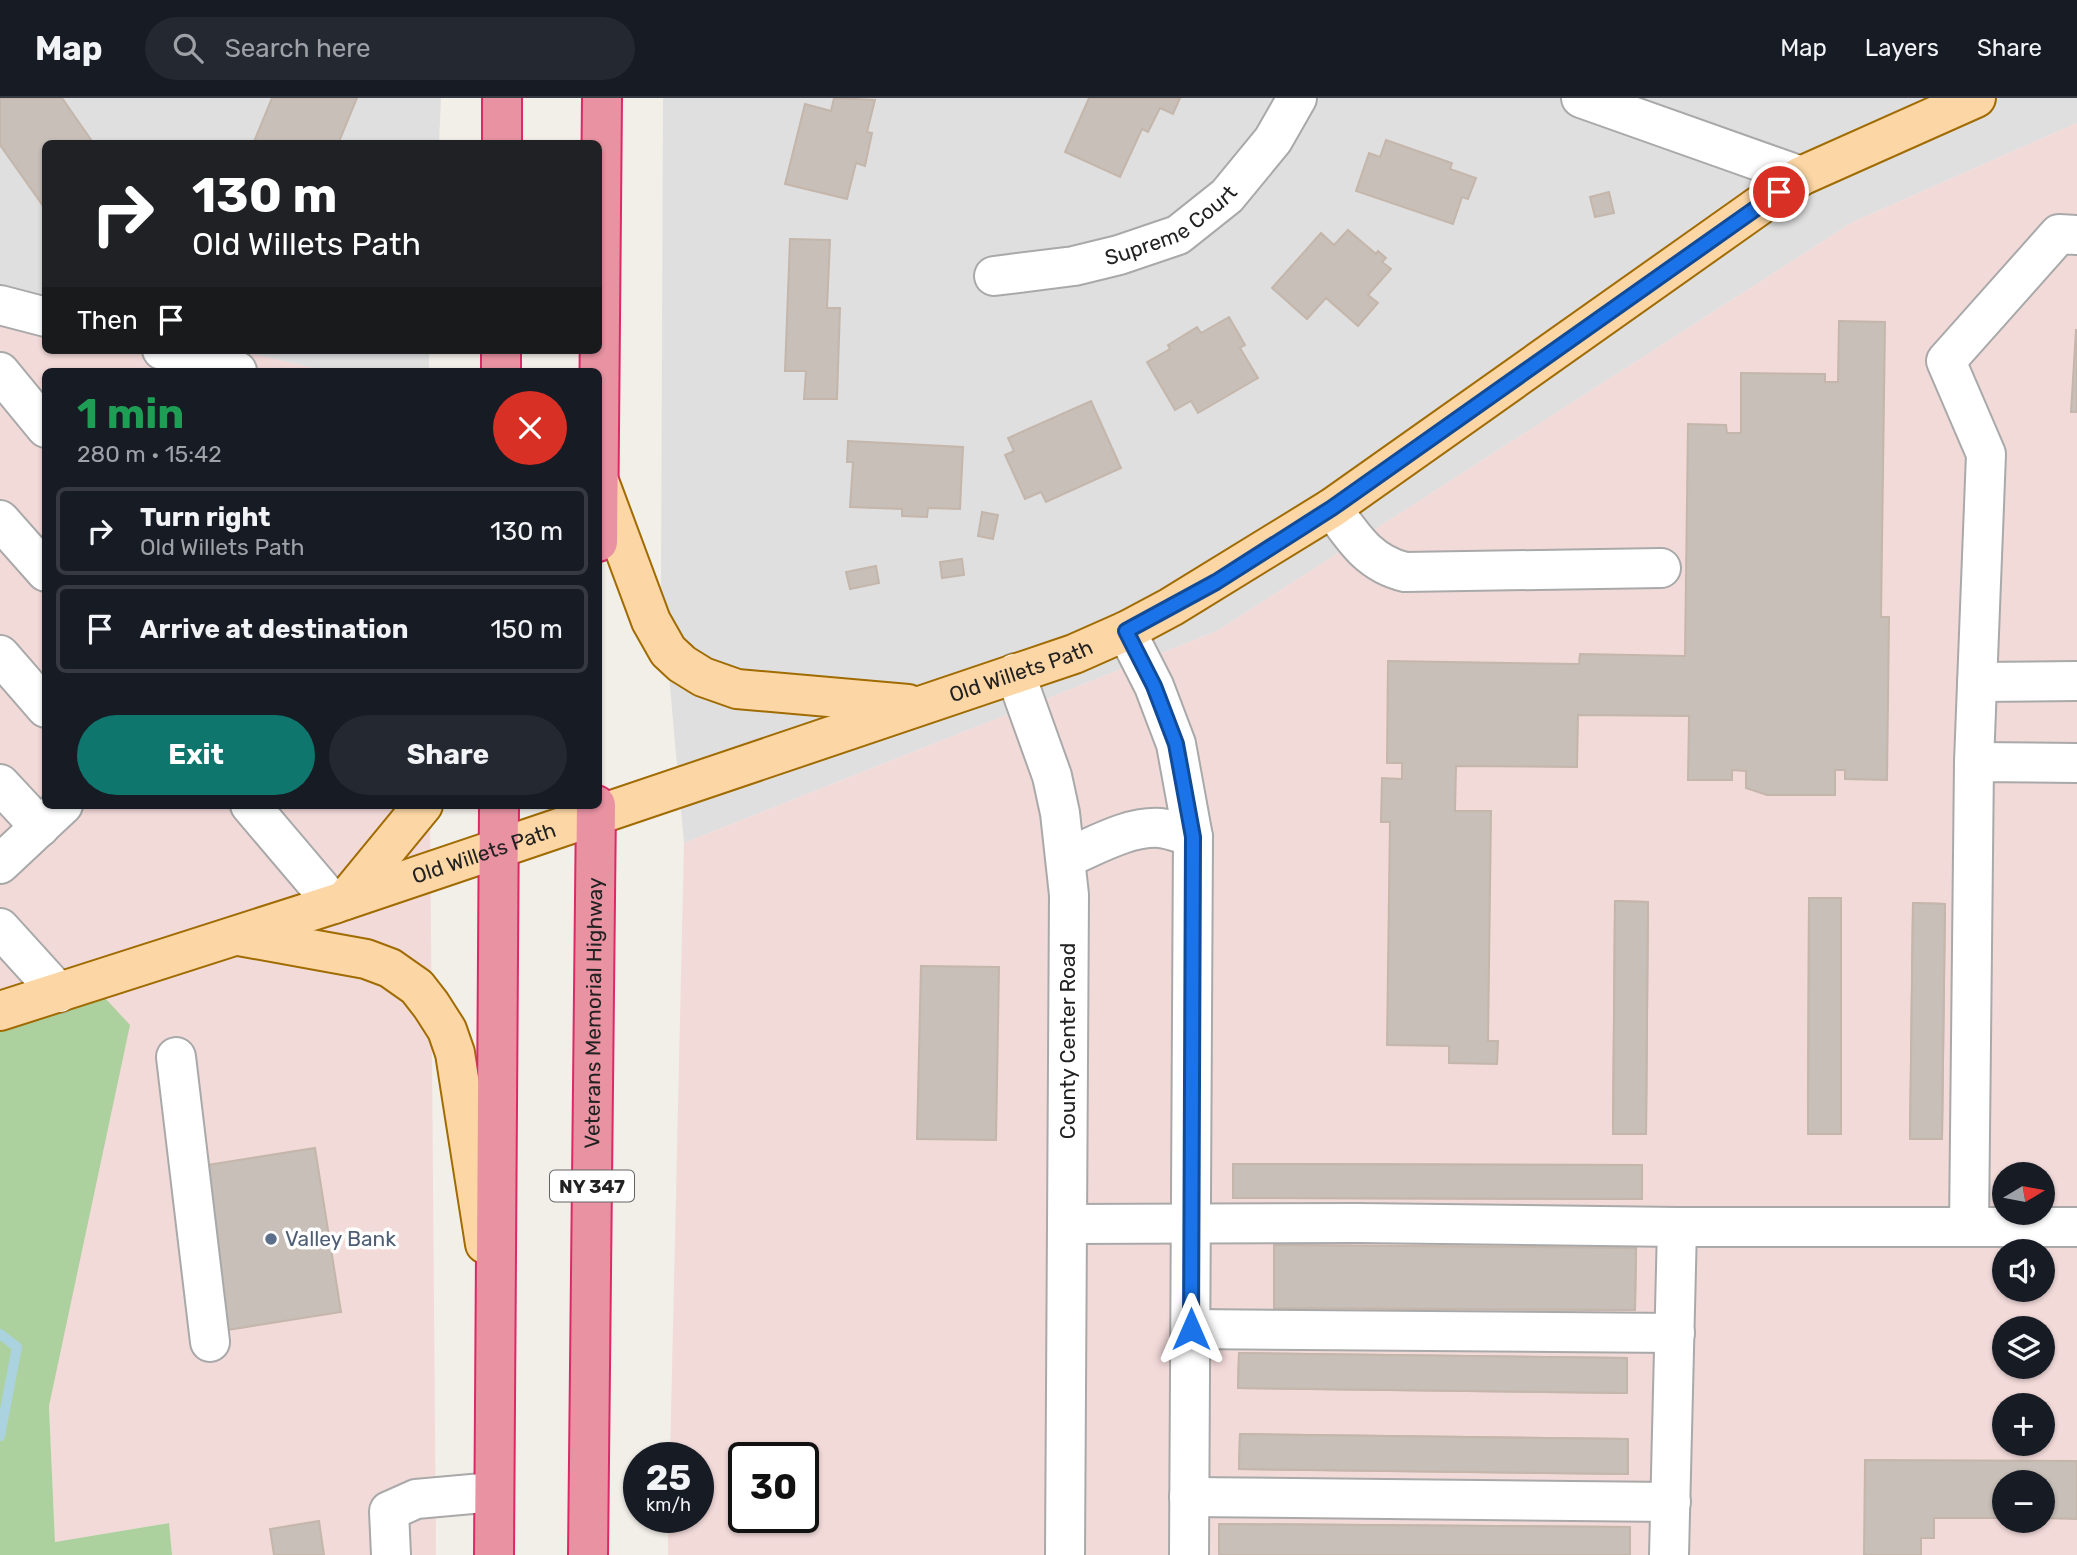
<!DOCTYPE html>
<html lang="en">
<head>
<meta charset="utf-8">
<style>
	body { margin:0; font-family:Rubik,sans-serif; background:#242831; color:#f1f3f6; height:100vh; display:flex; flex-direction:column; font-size:26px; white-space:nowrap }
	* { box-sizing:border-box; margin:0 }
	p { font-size:23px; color:#9ea1a6 }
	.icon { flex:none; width:38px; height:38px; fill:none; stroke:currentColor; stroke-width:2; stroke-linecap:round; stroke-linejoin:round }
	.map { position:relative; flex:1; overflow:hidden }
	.sheet { position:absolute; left:42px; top:270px; width:560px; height:441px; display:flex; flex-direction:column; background:#171b24; border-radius:10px; box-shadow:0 2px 5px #0004 }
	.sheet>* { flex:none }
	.guide { position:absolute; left:42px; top:42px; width:560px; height:214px; border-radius:10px; box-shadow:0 2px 5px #0004; background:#202124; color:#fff; overflow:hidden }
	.needle { width:46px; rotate:80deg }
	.fabs { position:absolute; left:1992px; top:1064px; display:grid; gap:14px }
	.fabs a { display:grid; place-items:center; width:63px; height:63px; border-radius:50%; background:#171b24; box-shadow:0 2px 5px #0004; font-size:35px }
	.speed { position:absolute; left:623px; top:1344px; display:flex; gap:14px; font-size:35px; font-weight:700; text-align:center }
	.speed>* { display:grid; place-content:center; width:91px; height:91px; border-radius:50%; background:#171b24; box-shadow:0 2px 5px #0004; line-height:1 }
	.speed small { font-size:18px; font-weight:400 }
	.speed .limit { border:4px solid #111; border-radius:10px; background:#fff; color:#111 }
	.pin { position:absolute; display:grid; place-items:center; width:60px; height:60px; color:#fff; margin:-30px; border:4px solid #fff; border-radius:50%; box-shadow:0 2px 7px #0007 }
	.me { position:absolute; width:77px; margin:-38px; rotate:0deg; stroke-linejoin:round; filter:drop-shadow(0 0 5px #0008) }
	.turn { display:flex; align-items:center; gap:24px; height:147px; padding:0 35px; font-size:32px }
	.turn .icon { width:91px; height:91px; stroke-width:2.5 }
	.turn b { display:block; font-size:49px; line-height:60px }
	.then { display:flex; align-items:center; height:66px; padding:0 35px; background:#0003; gap:14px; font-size:26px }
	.round { display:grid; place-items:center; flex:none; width:74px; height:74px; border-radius:37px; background:#242831 }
	.headline { display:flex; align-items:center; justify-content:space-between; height:119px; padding:0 35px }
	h1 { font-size:42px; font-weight:700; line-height:52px; color:#1e9e55 }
	.button { display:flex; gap:14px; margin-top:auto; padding:14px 35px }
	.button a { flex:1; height:80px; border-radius:42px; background:#0f766e; color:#fff; font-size:28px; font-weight:700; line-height:80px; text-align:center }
	.button a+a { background:#242831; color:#f1f3f6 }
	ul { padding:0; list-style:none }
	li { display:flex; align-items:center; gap:21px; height:88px; margin:0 14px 10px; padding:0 21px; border:4px solid #363941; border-radius:10px }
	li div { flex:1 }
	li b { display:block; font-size:26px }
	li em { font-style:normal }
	header { display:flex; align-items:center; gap:42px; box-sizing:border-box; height:98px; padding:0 35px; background:#171b24; border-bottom:2px solid #363941 }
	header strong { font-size:33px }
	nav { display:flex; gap:38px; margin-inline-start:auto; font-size:24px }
	.search { width:490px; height:63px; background:#242831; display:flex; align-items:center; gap:18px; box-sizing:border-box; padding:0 24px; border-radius:38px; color:#9ea1a6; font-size:26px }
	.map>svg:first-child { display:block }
	.residential { fill:#e0dfdf }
	.commercial { fill:#f2dad9; fill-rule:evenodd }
	.forest { fill:#add19e }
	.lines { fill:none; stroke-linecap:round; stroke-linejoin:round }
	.stream { stroke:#aad3df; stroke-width:10 }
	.building { fill:#c7bfb8; stroke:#c4b6ab; stroke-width:2 }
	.minor-casing { stroke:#a9a9a9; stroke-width:42 }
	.major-casing { stroke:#a06b00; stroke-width:42 }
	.highway-casing { stroke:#dc2a67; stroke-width:42 }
	.minor { stroke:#fff; stroke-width:38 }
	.major { stroke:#fcd6a4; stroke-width:38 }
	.highway { stroke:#e892a2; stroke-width:38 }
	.route-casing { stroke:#114b97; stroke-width:18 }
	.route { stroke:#1a73e8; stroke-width:12 }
	.service-dot { fill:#5c6f8a; stroke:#fff; stroke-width:2.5 }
	.labels { text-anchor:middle; stroke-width:7; stroke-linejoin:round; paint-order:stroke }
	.shield { fill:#fff; stroke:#646464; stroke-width:2 }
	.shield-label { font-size:19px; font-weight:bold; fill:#222 }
	.street-label { font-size:21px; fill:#222; stroke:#fff }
	.service-label { font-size:21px; fill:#4e5e75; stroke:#fff; text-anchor:start }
</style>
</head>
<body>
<header>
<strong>Map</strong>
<div class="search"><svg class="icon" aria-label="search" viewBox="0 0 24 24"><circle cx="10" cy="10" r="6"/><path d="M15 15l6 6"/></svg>Search here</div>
<nav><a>Map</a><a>Layers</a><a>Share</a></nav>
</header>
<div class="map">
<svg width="2077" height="1457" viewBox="0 0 2077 1457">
	<rect width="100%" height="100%" fill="#f2efe9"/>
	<g class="residential">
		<path d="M0,0H441L439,45L46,46L45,208L0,197Z"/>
		<path d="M663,0H2077V25L1853,124L1217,533L684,745L661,488Z"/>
		<path d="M236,252H429V273H326Z"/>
	</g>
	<g class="commercial">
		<path d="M2077,25V1457H668V1419H698V1360H670L684,745L1217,533L1853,124ZM2004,1076H2042V1115H2004ZM2004,1153H2042V1192H2004ZM2004,1230H2042V1269H2004ZM2004,1307H2042V1346H2004ZM744,1360H803V1419H744ZM2004,1384H2042V1423H2004Z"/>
		<path d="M0,197L45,208L46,252H236L326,273H46V707H430L436,1457H172L168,1425L55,1445L49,1308L0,915Z"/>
	</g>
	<path class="forest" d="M106,901L130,927L49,1308L55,1444L169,1425L172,1457H0V927L82,903Z"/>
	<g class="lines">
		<path class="stream" d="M0,1236L17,1249L0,1338"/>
	</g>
	<g class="building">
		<path d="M0,0H62L94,46H46V112L0,47Z"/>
		<path d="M272,0H357L338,46H253Z"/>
		<path d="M834,0L875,2L867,34L872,35L865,68L856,65L847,101L785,86L805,6L831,13Z"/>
		<path d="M1089,0H1180L1173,16L1160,10L1148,34L1142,31L1120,79L1065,54Z"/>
		<path d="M1386,42L1452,65L1450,71L1476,80L1468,101L1462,99L1453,126L1356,93L1369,55L1380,59Z"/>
		<path d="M1609,94L1614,115L1595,119L1590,99Z"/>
		<path d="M1348,132L1376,156L1378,153L1386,160L1382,164L1391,171L1368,197L1378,205L1358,228L1326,200L1307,221L1272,190L1321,135L1334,147Z"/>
		<path d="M790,141L830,142L827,210H840L837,301H804L806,273H785Z"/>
		<path d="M1229,219L1245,247L1240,250L1258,280L1198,315L1191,303L1175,312L1147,264L1170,251L1168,247L1197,229L1201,235Z"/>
		<path d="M1839,223L1885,224L1881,519H1889L1887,682L1845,681V672H1835V697H1767L1746,690V673L1732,672V682H1688L1689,618L1578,617L1577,669L1456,668L1455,713H1491L1488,943H1498L1497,966L1449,965V948L1387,947L1390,724H1381L1382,680L1402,681V665H1387L1388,563L1579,566L1580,556L1685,558L1688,326L1726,327L1727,335H1741V275L1825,276V284H1838Z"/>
		<path d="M2076,232H2077V314H2071Z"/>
		<path d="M1091,303L1121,370L1046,404L1041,394L1025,401L1005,357L1014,353L1008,340Z"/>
		<path d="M848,343L963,349L960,411L928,410L927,419L902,418V411L850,409L853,364H847Z"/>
		<path d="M982,414L998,417L993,441L978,438Z"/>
		<path d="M962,461L964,477L942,480L940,464Z"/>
		<path d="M876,468L879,485L850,491L846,474Z"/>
		<path d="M1809,800H1841V1036H1808Z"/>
		<path d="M1809,800H1841V1036H1808Z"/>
		<path d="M1615,803L1648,804L1646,1036H1613Z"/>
		<path d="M1615,803L1648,804L1646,1036H1613Z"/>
		<path d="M1913,805L1945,806L1942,1041H1910Z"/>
		<path d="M1913,805L1945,806L1942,1041H1910Z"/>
		<path d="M921,868L999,869L996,1042L917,1041Z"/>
		<path d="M315,1050L341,1214L227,1232L201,1068Z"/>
		<path d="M1233,1066L1642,1067V1101L1233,1100Z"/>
		<path d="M1233,1066L1642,1067V1101L1233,1100Z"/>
		<path d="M1274,1147L1636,1150L1635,1212L1274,1210Z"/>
		<path d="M1274,1147L1636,1150L1635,1212L1274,1210Z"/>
		<path d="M1239,1255L1627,1260V1295L1238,1290Z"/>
		<path d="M1239,1255L1627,1260V1295L1238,1290Z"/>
		<path d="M1240,1336L1628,1341V1376L1239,1371Z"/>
		<path d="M1240,1336L1628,1341V1376L1239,1371Z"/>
		<path d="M1865,1362L2077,1363V1421L2042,1420V1384H2004V1420H1934V1440H1921V1457H1864Z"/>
		<path d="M319,1423L324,1457H274L270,1431Z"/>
		<path d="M1219,1426L1630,1429V1457H1219Z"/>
		<path d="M1219,1426L1630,1429V1457H1219Z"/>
	</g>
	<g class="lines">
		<g class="minor-casing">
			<g id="minor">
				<path d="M1581,0L1801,78"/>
				<path id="s1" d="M994,178L1074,168L1119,157L1178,137L1227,98L1273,42L1297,0"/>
				<path d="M0,207L46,219"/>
				<path d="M162,252L237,273"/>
				<path d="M0,274L46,330"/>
				<path d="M1332,410C1353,439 1368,465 1405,474L1661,470"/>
				<path d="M0,422L46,474"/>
				<path d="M1126,533L1154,588L1176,646L1193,739L1189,1457"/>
				<path d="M0,557L46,610"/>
				<path d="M1015,575L1052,678L1060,715L1069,797L1065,1457"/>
				<path d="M1977,584L2077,583"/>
				<path d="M1974,664L1986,356L1946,263L2059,136L2077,137"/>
				<path d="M0,686L40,729"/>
				<path d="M250,707L334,806"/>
				<path d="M1066,760C1095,748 1128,728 1160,730C1171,731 1182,736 1193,739"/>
				<path d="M0,766L63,707"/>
				<path d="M0,830L59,895"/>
				<path d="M176,959L210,1244"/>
				<path d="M1067,1126L1358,1125L1677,1129"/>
				<path d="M1969,1129L1974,664L2077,665"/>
				<path d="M1191,1231L1675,1235"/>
				<path d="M1189,1399L1671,1404"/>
				<path d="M391,1457L389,1413L416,1401L494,1394"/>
				<path d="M1669,1457L1677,1129H2077"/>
			</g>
		</g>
		<g class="major-casing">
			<g id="major">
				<path d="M599,383L651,523L668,553L682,566L703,579L737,591L908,606"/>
				<path d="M345,802L423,707"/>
				<path d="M239,838L366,861L390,870L417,889L431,907L447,932L455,955L485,1146"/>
				<path id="s2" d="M0,913L334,806L1074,556L1126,533L1171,509L1332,410L1801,78L1976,0"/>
			</g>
		</g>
		<g class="highway-casing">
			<g id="highway">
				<path d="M502,46V0"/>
				<path d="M501,273V252"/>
				<path d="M598,444L602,0"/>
				<path d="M494,1457L499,707"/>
				<path id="s3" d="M588,1457L596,707"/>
			</g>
		</g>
		<use href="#minor" class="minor"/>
		<use href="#major" class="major"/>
		<use href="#highway" class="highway"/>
	</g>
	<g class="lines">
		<g class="route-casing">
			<path id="route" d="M1191,1231L1193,739L1176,646L1154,588L1126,533L1216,484L1332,410L1779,94"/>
		</g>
		<use href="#route" class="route"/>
	</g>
	<circle class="service-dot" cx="271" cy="1141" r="7"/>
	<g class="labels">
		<rect class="shield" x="550" y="1072.5" width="84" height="31" rx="5"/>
		<g class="shield-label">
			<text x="592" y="1095">NY 347</text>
		</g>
		<g class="street-label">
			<text dy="7" stroke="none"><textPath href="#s1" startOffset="187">Supreme Court</textPath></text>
			<text dy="7" stroke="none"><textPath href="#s2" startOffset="1076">Old Willets Path</textPath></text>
			<text dy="7" stroke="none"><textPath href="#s2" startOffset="509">Old Willets Path</textPath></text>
			<text dy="7" stroke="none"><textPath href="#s3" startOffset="542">Veterans Memorial Highway</textPath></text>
			<text transform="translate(1068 943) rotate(-90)" y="7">County Center Road</text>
		</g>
		<g class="service-label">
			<text x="285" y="1148">Valley Bank</text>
		</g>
	</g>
</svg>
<div class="fabs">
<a><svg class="needle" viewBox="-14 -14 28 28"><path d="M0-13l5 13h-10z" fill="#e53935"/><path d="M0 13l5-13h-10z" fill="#9ea1a6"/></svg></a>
<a><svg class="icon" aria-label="sound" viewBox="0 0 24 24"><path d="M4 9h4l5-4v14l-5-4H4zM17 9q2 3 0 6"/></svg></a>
<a><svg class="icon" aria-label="layers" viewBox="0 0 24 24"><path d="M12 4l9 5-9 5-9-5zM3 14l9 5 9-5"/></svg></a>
<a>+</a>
<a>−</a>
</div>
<div class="speed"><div>25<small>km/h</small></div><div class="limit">30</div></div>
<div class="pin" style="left:1779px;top:94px;background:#d93025"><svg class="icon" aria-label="arrive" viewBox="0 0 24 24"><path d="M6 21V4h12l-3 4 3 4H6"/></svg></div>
<svg class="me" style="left:1191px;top:1231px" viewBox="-20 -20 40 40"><path d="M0-17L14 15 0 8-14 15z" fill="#1a73e8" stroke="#fff" stroke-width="4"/></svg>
<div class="guide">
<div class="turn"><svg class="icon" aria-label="right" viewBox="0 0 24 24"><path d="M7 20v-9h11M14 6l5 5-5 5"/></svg><div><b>130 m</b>Old Willets Path</div></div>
<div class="then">Then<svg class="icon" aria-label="arrive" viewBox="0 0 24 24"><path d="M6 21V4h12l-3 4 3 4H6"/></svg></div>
</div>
<section class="sheet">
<div class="headline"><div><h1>1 min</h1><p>280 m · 15:42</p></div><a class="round" style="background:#d93025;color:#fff"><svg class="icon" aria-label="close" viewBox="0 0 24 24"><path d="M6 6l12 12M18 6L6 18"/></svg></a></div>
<ul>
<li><svg class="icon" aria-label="right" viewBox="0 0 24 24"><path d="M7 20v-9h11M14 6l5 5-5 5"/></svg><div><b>Turn right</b><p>Old Willets Path</p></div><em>130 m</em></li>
<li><svg class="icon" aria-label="arrive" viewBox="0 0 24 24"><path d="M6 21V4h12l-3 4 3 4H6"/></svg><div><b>Arrive at destination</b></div><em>150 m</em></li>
</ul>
<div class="button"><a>Exit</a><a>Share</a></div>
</section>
</div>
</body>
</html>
